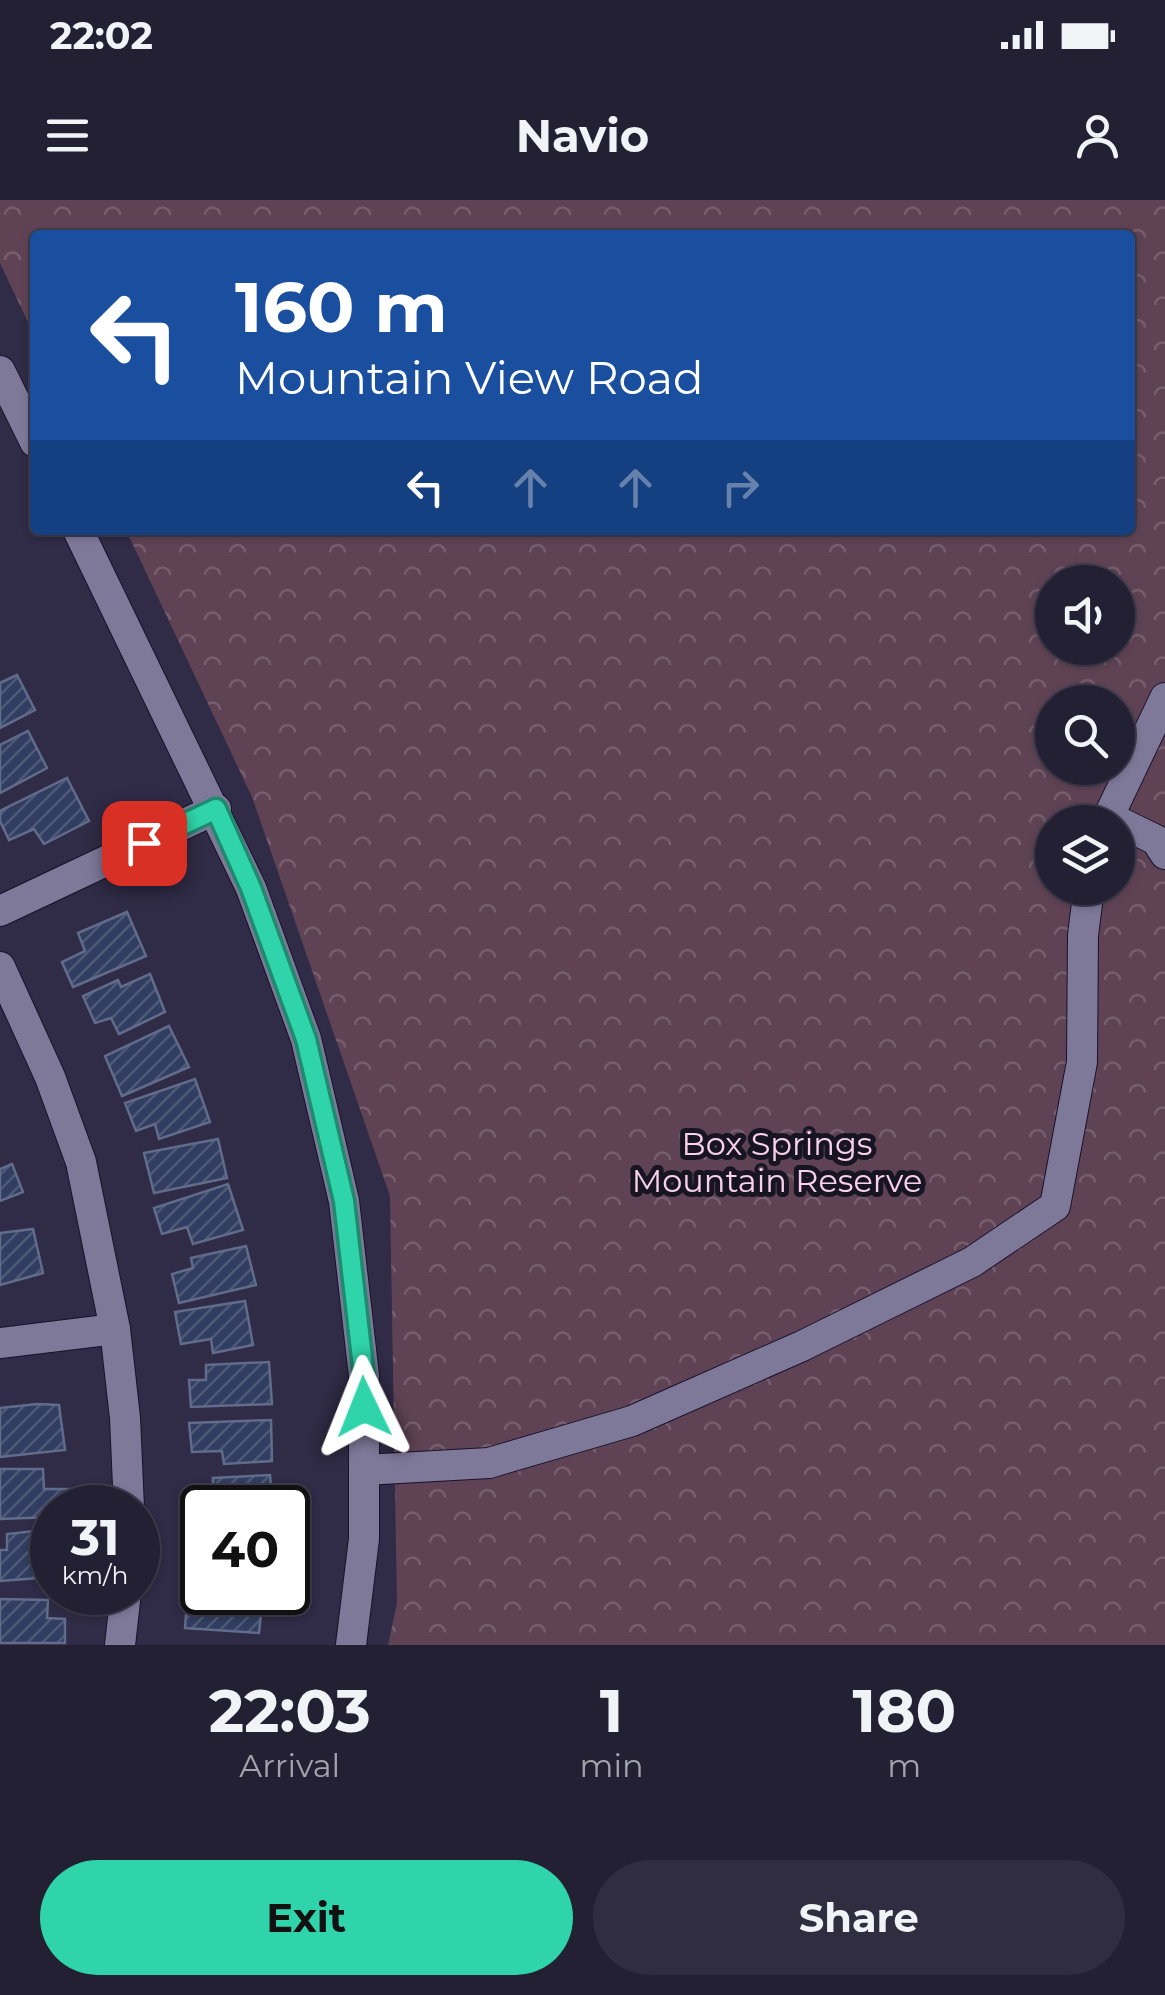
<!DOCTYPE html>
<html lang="en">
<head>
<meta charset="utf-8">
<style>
	body { margin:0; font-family:Montserrat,sans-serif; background:#302d40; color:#f1f3f6; height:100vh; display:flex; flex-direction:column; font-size:38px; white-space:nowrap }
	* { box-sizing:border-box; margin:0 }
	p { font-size:32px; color:#a3a3ac }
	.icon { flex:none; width:55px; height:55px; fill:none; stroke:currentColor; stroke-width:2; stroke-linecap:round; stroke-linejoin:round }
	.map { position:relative; height:1445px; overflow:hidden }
	.side { display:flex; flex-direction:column; background:#242034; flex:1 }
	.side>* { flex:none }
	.top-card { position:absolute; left:30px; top:30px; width:1105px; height:305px; border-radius:10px; box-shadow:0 2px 8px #0004,0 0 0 2px #413e4f; background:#1a4fa0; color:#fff; overflow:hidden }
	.controls { position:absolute; left:1035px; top:365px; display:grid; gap:20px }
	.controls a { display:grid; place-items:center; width:100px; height:100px; border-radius:50%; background:#242034; box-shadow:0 2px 8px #0004,0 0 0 2px #413e4f; font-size:50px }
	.speed { position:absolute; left:30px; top:1285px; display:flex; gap:20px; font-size:50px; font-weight:700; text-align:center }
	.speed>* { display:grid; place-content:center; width:130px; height:130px; border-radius:50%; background:#242034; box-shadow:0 2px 8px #0004,0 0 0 2px #413e4f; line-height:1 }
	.speed small { font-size:25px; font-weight:400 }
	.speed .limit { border:5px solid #111; border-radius:15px; background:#fff; color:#111 }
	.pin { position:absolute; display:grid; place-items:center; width:85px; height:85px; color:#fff; margin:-42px; border-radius:20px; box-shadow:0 5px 15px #0006 }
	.me { position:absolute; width:110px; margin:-55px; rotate:358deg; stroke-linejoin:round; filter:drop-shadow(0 0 8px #0008) }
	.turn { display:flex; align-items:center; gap:35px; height:210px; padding:0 40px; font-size:45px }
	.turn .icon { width:130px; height:130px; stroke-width:2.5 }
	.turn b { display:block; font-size:70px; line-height:85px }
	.lanes { display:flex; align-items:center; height:95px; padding:0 40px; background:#0003; justify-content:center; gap:50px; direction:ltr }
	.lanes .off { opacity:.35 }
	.eta { display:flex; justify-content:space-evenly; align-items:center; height:170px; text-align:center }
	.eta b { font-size:60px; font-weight:700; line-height:70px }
	.cta { display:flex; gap:20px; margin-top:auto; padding:20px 40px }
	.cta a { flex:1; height:115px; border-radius:60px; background:#2fd4aa; color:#111; font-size:40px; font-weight:700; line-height:115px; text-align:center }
	.cta a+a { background:#302d40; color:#f1f3f6 }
	.status { display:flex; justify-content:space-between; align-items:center; height:70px; padding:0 50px; background:#242034; direction:ltr }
	.status svg { height:28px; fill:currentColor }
	header { display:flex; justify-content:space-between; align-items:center; height:130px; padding:0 40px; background:#242034; font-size:45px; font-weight:700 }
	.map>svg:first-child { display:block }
	.park { fill:url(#park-crowns); fill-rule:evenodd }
	.building { fill:url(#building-hatch); stroke:#616c8a; stroke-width:2.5 }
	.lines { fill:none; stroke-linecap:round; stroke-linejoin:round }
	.minor-casing { stroke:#18122b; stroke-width:32 }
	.minor { stroke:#7e7999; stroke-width:30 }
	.route-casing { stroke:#1f8a6e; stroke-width:25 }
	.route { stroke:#2fd4aa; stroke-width:18 }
	.labels { text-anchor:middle; stroke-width:10; stroke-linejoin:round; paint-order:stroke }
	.park-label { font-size:32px; fill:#f9d1e9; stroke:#171522 }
</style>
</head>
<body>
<div class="status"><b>22:02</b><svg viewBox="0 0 49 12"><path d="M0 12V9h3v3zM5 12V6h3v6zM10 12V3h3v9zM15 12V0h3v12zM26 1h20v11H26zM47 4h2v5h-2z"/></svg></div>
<header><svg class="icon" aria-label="menu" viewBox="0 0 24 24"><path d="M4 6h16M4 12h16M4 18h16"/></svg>Navio<svg class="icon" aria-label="person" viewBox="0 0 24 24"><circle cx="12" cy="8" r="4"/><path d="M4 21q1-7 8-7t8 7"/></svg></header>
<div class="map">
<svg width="1165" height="1445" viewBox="0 0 1165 1445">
	<defs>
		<pattern id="park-crowns" width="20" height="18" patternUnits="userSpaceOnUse" patternTransform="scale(2.5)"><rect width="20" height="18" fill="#5f4355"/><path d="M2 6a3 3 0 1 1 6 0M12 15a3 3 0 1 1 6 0" fill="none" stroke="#765e6e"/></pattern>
		<pattern id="building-hatch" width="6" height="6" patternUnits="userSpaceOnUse" patternTransform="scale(2.5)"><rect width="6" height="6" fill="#313e61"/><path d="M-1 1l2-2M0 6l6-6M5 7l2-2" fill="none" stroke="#4f5a78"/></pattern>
	</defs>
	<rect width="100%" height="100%" fill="#302b46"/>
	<path class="park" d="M0,0H1165V1445H388L397,1403L390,996L252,597L126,330H1130V35H35V137L0,63ZM1052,382H1118V448H1052ZM1052,502H1118V568H1052ZM1052,622H1118V688H1052Z"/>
	<g class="building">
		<path d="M17,475L35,510L0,528V483Z"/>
		<path d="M28,531L47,568L0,593V545Z"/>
		<path d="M67,578L89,621L44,644L34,629L9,640L0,621V611Z"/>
		<path d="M127,712L146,756L73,787L62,762L85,751L78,733Z"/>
		<path d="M150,774L165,812L119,834L111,818L95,823L83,796L118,780L121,787Z"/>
		<path d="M169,826L189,867L122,896L105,856Z"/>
		<path d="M195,879L210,922L159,939L155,924L136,931L125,903Z"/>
		<path d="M218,939L227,978L154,993L144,953Z"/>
		<path d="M12,964L23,992L0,1001V969Z"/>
		<path d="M228,984L243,1030L193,1044L187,1027L162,1034L154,1008Z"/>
		<path d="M33,1029L43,1073L0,1085V1033Z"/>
		<path d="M246,1046L256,1085L179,1103L172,1074L193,1068L191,1058Z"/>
		<path d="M245,1101L253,1145L213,1153L211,1139L181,1144L175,1112Z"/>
		<path d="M269,1162L272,1204L191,1207L189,1180H206V1165Z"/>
		<path d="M37,1204L59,1205L65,1250L0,1257V1208Z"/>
		<path d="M271,1220L272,1261L224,1264L222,1251L192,1252L189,1223Z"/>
		<path d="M0,1269H43L44,1289H72V1308H52V1317L0,1319Z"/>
		<path d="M270,1275L273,1308H202V1325L188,1326L184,1296L213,1293V1278Z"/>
		<path d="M52,1329V1377L0,1381V1350H7V1334Z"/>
		<path d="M190,1332H202V1364H192Z"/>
		<path d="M207,1392L263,1394L259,1433L185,1428L187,1401L207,1402Z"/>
		<path d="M0,1399L48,1400L47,1418L65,1419V1443H0Z"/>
	</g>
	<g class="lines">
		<g class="minor-casing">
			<g id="minor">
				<path d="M0,171L35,242"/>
				<path d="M78,330L251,688L306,839L344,1001L364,1176V1339L351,1445"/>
				<path d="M1109,617L1156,640L1165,654"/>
				<path d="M1106,622L1165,498"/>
				<path d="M0,711L216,609"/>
				<path d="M0,767L50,877L81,962L115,1129L125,1218L129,1308"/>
				<path d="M0,1143L115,1129"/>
				<path d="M364,1270L489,1263L632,1221L802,1146L972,1062L1055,1006L1082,862L1083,735L1089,688"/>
				<path d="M120,1445L126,1392"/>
			</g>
		</g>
		<use href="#minor" class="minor"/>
	</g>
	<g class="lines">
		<g class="route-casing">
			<path id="route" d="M144,643L216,609L251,688L306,839L344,1001L364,1176V1207"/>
		</g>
		<use href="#route" class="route"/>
	</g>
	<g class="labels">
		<g class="park-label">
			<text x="777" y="955">Box Springs<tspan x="777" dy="37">Mountain Reserve</tspan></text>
		</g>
	</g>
</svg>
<div class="controls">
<a><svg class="icon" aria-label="sound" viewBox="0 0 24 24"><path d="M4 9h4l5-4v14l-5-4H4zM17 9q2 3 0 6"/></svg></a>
<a><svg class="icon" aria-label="search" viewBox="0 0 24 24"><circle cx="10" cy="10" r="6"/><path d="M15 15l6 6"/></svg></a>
<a><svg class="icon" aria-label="layers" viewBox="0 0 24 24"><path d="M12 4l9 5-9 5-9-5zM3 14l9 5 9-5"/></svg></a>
</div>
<div class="speed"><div>31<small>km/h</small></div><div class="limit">40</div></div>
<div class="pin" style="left:144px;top:643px;background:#d93025"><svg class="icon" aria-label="arrive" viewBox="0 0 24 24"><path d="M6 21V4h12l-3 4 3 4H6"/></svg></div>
<svg class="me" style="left:364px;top:1207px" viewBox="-20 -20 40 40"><path d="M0-17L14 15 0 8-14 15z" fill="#2fd4aa" stroke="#fff" stroke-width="4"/></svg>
<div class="top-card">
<div class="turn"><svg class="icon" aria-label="left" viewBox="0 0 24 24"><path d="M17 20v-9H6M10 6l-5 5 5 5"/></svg><div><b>160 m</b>Mountain View Road</div></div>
<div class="lanes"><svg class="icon" aria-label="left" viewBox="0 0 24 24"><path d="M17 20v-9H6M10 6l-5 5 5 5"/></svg><svg class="icon off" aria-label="ahead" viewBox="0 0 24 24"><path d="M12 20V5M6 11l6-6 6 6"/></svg><svg class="icon off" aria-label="ahead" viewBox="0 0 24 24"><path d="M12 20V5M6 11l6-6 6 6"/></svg><svg class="icon off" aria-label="right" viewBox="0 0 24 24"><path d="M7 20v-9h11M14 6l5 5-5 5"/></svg></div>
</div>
</div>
<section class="side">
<div class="eta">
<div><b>22:03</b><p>Arrival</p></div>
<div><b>1</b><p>min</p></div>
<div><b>180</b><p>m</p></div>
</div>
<div class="cta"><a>Exit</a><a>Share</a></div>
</section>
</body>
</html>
